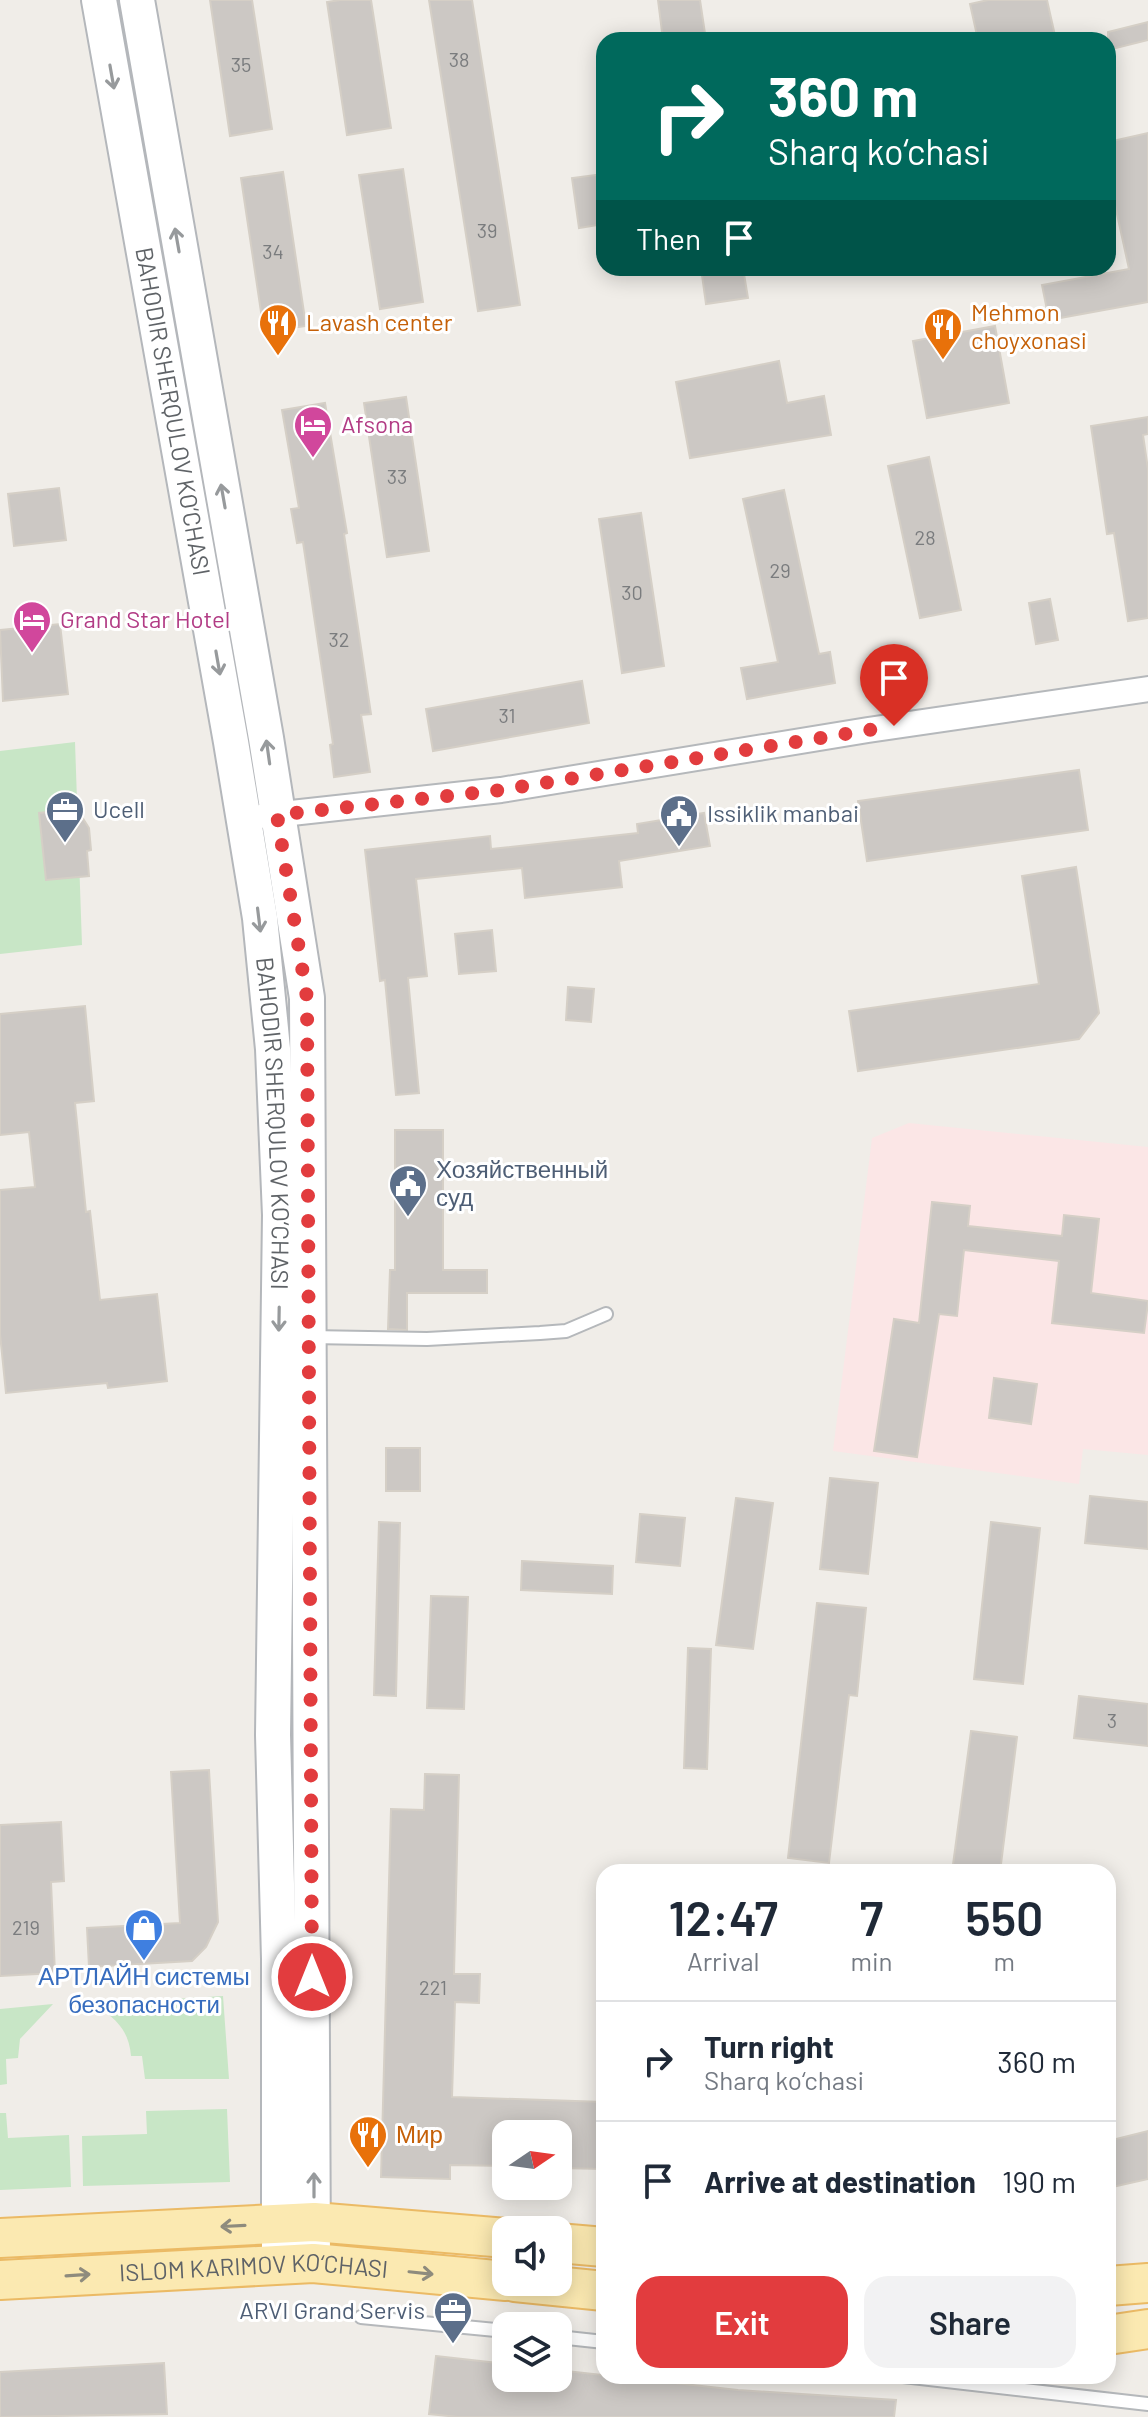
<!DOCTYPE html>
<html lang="en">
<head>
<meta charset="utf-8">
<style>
	body { margin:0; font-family:Barlow,sans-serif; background:#f2f2f3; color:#1f2937; height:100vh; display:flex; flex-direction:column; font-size:30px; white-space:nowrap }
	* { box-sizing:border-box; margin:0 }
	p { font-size:26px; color:#747a83 }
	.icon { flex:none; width:44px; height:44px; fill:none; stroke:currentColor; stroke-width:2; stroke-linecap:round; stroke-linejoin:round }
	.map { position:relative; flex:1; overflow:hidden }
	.panel { position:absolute; left:596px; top:1864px; width:520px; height:520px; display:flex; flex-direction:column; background:#fff; border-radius:24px; box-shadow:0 4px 20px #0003 }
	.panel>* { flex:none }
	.banner { position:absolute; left:596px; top:32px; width:520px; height:244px; border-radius:24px; box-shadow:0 4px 20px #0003; background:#00695c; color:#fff; overflow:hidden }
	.needle { width:52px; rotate:77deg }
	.tools { position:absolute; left:492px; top:2120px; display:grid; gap:16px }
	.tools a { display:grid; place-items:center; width:80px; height:80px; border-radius:16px; background:#fff; box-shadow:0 4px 20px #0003; font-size:40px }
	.pin { position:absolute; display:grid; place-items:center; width:68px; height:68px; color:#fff; margin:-82px -34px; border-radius:50% 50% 50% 0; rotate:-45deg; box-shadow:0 0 8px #0007 }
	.pin .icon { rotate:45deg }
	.me { position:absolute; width:88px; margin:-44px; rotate:0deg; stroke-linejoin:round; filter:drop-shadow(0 0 6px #0008) }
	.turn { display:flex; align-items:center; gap:28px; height:168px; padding:0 40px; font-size:36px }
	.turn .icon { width:104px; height:104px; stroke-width:2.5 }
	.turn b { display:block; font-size:56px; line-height:68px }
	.then { display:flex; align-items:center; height:76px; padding:0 40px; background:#0003; gap:16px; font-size:30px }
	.eta { display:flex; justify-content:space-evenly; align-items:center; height:136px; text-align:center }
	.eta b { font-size:48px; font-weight:600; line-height:56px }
	.primary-button { display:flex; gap:16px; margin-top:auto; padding:16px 40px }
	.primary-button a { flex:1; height:92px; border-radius:24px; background:#e23c3e; color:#fff; font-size:32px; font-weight:600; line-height:92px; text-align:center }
	.primary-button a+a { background:#f2f2f3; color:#1f2937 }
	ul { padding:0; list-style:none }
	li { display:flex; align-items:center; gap:24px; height:120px; padding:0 40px; border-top:2px solid #e0e1e3 }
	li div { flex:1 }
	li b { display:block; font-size:30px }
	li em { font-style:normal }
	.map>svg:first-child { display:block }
	.medical { fill:#fbe6e6 }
	.green { fill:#c8e6c6 }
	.building { fill:#ccc8c4; stroke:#d5cfc6; stroke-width:2 }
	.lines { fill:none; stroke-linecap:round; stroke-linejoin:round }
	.service-casing { stroke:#b5b8bb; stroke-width:16 }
	.minor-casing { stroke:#b5b8bb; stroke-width:28 }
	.secondary-casing { stroke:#b4b7bb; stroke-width:38 }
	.primary-casing { stroke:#ebba65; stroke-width:42 }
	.service { stroke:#fff; stroke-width:12 }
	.minor { stroke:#fff; stroke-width:24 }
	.secondary { stroke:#fff; stroke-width:34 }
	.primary { stroke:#fbe9b1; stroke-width:38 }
	.oneway { stroke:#979a9c }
	.oneway2 { stroke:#8e8b7d }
	.route { stroke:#e23c3e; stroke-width:14; stroke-dasharray:0 25.2 }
	.labels { text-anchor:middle; stroke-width:6; stroke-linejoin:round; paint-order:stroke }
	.number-label { font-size:20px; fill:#7a7c7e }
	.food-label { font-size:24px; fill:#c56008; stroke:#fff; text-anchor:start }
	.street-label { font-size:24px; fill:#5f6367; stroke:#fff }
	.hotel-label { font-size:24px; fill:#b23c85; stroke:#fff; text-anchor:start }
	.service-label { font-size:24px; fill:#4e5e75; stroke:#fff; text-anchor:start }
	.shop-label { font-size:24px; fill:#366cbe; stroke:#fff }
</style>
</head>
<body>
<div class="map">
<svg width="1148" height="2417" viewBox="0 0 1148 2417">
	<rect width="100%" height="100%" fill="#f0ede8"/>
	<path class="medical" d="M909,1123L1148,1147V1455L1083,1449L1079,1484L833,1451L872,1138Z"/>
	<g class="green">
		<path d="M75,742L82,945L0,954V751Z"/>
		<path d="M223,1996L229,2079H145L142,2056H131C129,2029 114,2016 91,2004Z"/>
		<path d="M53,2004L20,2039L18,2058L6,2059L7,2084L0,2085V2009Z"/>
		<path d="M227,2109L230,2182L83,2186L82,2136L147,2134L146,2111Z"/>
		<path d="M0,2113H6L8,2138L69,2135L71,2187L0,2190Z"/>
	</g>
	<g class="building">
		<path d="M210,0H252L272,129L230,136Z"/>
		<path d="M340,0H371L391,128L347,135L327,2Z"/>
		<path d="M429,0H472L520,305L478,311Z"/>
		<path d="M658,0H700L706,40H663Z"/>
		<path d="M988,0H1047L1056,40H978L970,4Z"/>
		<path d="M1148,22V40L1108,50V32Z"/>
		<path d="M1148,133V302L1049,320L1042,285L1129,269L1108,173V142Z"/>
		<path d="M403,169L423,302L380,309L359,175Z"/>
		<path d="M283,172L306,326L264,332L241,178Z"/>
		<path d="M604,174V224L579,228L572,178Z"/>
		<path d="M701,268H743L748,298L706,304Z"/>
		<path d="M995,326L1009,403L927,418L913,341Z"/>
		<path d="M779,361L787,403L824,396L831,435L690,458L676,382Z"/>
		<path d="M406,397L429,551L387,557L364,403Z"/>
		<path d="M325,403L347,533L344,534L371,714L361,715L370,772L334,777L330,745L333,744L303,542L297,543L291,509L299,508L282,410Z"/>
		<path d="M1148,417V434L1143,435L1148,469V618L1128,621L1114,533L1107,534L1091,426Z"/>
		<path d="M929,457L961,610L920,618L888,466Z"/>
		<path d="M59,488L66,540L14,546L8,494Z"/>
		<path d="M784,490L819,654L830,652L835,683L747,699L741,668L778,662L743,499Z"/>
		<path d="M641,513L664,666L622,673L599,519Z"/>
		<path d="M1050,599L1058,640L1036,644L1029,603Z"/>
		<path d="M60,624L68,694L3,701L0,630Z"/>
		<path d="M582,681L589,723L433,751L426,709Z"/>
		<path d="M1079,770L1088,830L867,861L858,801Z"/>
		<path d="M77,809L89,828L91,850L87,851L89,876L46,880L39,813Z"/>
		<path d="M704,813L710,846L619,861L622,887L525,898L522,868L416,879L427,976L408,978L419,1093L396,1095L385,980L380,981L365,850L490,836L491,849L638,833L637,824Z"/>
		<path d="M1076,867L1099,1013L1079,1039L858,1071L849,1011L1039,984L1022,876Z"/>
		<path d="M492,930L496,971L459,974L455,934Z"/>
		<path d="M568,987L594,989L591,1022L566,1020Z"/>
		<path d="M85,1006L94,1101L75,1103L86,1212L90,1211L100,1300L157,1294L167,1381L108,1388L107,1383L6,1393L0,1334V1190L35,1187L29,1132L0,1135V1014Z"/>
		<path d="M395,1130H443V1270H487V1293H407V1330L388,1329L390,1270H395Z"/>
		<path d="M932,1202L970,1206L968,1226L1062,1236L1064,1215L1099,1219L1091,1293L1148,1301V1303L1144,1333L1052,1323L1059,1261L964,1250L957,1316L939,1314L917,1457L874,1451L894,1319L919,1323Z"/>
		<path d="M994,1378L1037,1384L1031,1424L989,1418Z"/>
		<rect x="386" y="1448" width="34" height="43"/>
		<path d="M830,1478L878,1483L868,1574L820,1569Z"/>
		<path d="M1090,1496L1148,1502V1549L1085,1543Z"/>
		<path d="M736,1498L773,1503L753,1649L716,1645Z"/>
		<path d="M640,1514L685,1518L680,1566L636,1562Z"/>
		<path d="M379,1522L400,1523L396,1696L374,1695Z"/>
		<path d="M991,1522L1040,1528L1023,1684L974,1679Z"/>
		<path d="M522,1561L613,1566L612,1594L521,1590Z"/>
		<path d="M431,1596L468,1597L464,1709L427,1708Z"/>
		<path d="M817,1603L866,1608L857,1696L849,1695L829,1863L788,1858Z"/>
		<path d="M688,1648L711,1649L707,1769L684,1768Z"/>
		<path d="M1079,1696L1148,1704V1746L1074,1738Z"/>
		<path d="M971,1731L1017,1737L1000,1872H952Z"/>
		<path d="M209,1770L218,1922L206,1947L192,1961L89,1967L87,1928L180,1923L171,1772Z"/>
		<path d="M425,1774L459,1775L454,1974H480L479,2003L455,2002L452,2097L604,2102V2169L558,2168V2134H506V2166L450,2165V2179L381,2177L391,1809L424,1810Z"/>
		<path d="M61,1822L64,1881L51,1882L55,1973L0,1976V1825Z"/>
		<path d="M1148,2131V2179L1108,2188V2141Z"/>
		<path d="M436,2356L506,2364V2378H558V2370L738,2390L896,2400L894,2417H458L429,2414Z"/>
		<path d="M164,2363L167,2414L0,2417V2372Z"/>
	</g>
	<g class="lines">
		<g class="service-casing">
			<g id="service">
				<path d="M310,1337L427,1339L540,1333L566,1331L606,1314"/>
				<path d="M361,2317L506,2331"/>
				<path d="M558,2337L604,2342"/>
				<path d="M903,2376L1148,2404"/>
			</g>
		</g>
		<g class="minor-casing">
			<path id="minor" d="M264,816L501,790L868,730L1148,689"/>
		</g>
		<g class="secondary-casing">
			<g id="secondary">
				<path id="s1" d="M99,0L231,742L260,918L273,1049L280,1215L273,1735L279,1959V2263"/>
				<path d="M137,0L266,738L307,998L313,2263"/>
			</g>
		</g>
		<g class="primary-casing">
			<g id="primary">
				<path d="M0,2238L314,2222L506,2238"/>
				<path d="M558,2243L604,2247"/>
				<path id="s2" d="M0,2280L313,2263L506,2281"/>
				<path d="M515,2282L604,2291"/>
				<path d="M1108,2286L1148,2283"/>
				<path d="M1108,2335L1148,2329"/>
			</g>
		</g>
		<use href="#service" class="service"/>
		<use href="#minor" class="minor"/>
		<use href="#secondary" class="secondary"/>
		<use href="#primary" class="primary"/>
	</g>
	<defs><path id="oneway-shaft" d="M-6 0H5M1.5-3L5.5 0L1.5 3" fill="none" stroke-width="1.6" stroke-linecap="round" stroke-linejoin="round" transform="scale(2)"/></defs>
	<g class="oneway">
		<use href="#oneway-shaft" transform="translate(112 77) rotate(80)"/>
		<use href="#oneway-shaft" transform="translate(177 240) rotate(-100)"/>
		<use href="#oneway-shaft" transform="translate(223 496) rotate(-100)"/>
		<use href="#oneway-shaft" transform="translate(218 663) rotate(80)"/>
		<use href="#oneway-shaft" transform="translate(268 752) rotate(-98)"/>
		<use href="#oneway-shaft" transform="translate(259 920) rotate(83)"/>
		<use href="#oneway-shaft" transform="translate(279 1319) rotate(91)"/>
		<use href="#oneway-shaft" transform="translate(314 2185) rotate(-90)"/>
	</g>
	<g class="oneway2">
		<use href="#oneway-shaft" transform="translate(233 2226) rotate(177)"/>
		<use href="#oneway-shaft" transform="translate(421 2273) rotate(6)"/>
		<use href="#oneway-shaft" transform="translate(78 2275) rotate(-4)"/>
	</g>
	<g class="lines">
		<path class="route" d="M312,1977L307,998L277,815L501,790L894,726"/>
	</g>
	<defs>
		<g id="restaurant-pin" transform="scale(2)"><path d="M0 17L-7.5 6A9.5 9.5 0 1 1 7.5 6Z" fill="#e8710a" stroke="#fff"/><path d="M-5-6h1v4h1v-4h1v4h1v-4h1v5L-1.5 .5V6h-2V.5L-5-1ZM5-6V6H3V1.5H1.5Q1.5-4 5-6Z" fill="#fff"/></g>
		<g id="hotel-pin" transform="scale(2)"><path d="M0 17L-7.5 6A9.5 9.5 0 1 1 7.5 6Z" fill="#d1479c" stroke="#fff"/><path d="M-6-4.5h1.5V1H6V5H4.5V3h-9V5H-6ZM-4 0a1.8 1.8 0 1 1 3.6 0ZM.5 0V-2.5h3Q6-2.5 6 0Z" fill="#fff"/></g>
		<g id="office-pin" transform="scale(2)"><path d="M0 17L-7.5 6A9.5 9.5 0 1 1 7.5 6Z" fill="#5c6f8a" stroke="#fff"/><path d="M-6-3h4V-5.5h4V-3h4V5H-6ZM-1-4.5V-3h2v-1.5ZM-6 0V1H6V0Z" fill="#fff"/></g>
		<g id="civic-pin" transform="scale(2)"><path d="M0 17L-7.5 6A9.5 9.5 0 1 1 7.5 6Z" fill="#5c6f8a" stroke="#fff"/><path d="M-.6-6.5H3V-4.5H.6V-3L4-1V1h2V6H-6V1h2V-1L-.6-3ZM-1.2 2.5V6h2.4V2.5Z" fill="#fff"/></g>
		<g id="shop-pin" transform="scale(2)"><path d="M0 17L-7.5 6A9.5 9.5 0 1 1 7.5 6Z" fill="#3f7fe0" stroke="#fff"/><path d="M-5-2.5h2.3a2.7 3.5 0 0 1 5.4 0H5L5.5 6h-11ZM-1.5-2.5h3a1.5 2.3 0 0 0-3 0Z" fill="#fff"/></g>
	</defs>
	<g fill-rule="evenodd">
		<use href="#restaurant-pin" x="278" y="323"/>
		<use href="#restaurant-pin" x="943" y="327"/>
		<use href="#hotel-pin" x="313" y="425"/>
		<use href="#hotel-pin" x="32" y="620"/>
		<use href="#office-pin" x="65" y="810"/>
		<use href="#civic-pin" x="679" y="814"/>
		<use href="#civic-pin" x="408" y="1184"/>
		<use href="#shop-pin" x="144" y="1928"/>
		<use href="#restaurant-pin" x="368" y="2135"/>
		<use href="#office-pin" x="453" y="2311"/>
	</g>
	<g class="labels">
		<g class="number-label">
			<text x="459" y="67">38</text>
			<text x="241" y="72">35</text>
			<text x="487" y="238">39</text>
			<text x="273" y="259">34</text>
			<text x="397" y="484">33</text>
			<text x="925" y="545">28</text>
			<text x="780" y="578">29</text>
			<text x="632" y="600">30</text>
			<text x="339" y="647">32</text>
			<text x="507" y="723">31</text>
			<text x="1112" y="1728">3</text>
			<text x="26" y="1935">219</text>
			<text x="433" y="1995">221</text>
		</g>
		<g class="food-label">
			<text x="971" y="321">Mehmon<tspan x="971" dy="28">choyxonasi</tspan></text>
			<text x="306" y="331">Lavash center</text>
			<text x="396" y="2143">Мир</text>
		</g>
		<g class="street-label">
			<text dy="8" stroke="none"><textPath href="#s1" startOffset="418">BAHODIR SHERQULOV KO‘CHASI</textPath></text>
			<text dy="8" stroke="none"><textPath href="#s1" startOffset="1138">BAHODIR SHERQULOV KO‘CHASI</textPath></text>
			<text dy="8" stroke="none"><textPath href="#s2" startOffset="254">ISLOM KARIMOV KO‘CHASI</textPath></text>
		</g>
		<g class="hotel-label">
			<text x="341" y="433">Afsona</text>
			<text x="60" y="628">Grand Star Hotel</text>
		</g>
		<g class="service-label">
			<text x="93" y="818">Ucell</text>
			<text x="707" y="822">Issiklik manbai</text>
			<text x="436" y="1178">Хозяйственный<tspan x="436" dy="28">суд</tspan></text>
			<text x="425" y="2319" text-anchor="end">ARVI Grand Servis</text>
		</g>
		<g class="shop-label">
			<text x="144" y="1985">АРТЛАЙН системы<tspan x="144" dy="28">безопасности</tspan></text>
		</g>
	</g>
</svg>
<div class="tools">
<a><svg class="needle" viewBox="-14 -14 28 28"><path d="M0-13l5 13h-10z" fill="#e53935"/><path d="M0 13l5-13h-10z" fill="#747a83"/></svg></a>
<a><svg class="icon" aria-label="sound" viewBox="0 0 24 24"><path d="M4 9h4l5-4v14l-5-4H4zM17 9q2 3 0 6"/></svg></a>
<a><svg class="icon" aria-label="layers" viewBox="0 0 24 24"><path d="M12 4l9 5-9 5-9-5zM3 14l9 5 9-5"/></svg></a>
</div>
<div class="pin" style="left:894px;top:726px;background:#d93025"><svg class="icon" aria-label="arrive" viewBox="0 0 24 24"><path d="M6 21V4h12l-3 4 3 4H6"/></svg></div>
<svg class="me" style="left:312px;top:1977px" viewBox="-20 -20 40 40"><circle r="17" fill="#e23c3e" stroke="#fff" stroke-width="3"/><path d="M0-11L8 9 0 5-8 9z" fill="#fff"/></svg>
<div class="banner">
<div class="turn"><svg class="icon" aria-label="right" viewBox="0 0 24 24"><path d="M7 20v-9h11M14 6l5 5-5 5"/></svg><div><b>360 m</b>Sharq ko‘chasi</div></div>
<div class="then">Then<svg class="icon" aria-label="arrive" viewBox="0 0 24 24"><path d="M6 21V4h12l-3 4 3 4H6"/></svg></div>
</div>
<section class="panel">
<div class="eta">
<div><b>12:47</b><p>Arrival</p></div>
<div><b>7</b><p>min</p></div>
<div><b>550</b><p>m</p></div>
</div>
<ul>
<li><svg class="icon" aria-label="right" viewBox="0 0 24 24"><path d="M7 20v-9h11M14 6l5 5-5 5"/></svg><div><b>Turn right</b><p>Sharq ko‘chasi</p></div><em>360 m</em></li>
<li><svg class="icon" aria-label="arrive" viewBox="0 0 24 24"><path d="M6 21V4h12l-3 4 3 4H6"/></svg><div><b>Arrive at destination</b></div><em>190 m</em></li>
</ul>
<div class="primary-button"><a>Exit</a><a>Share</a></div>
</section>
</div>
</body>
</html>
